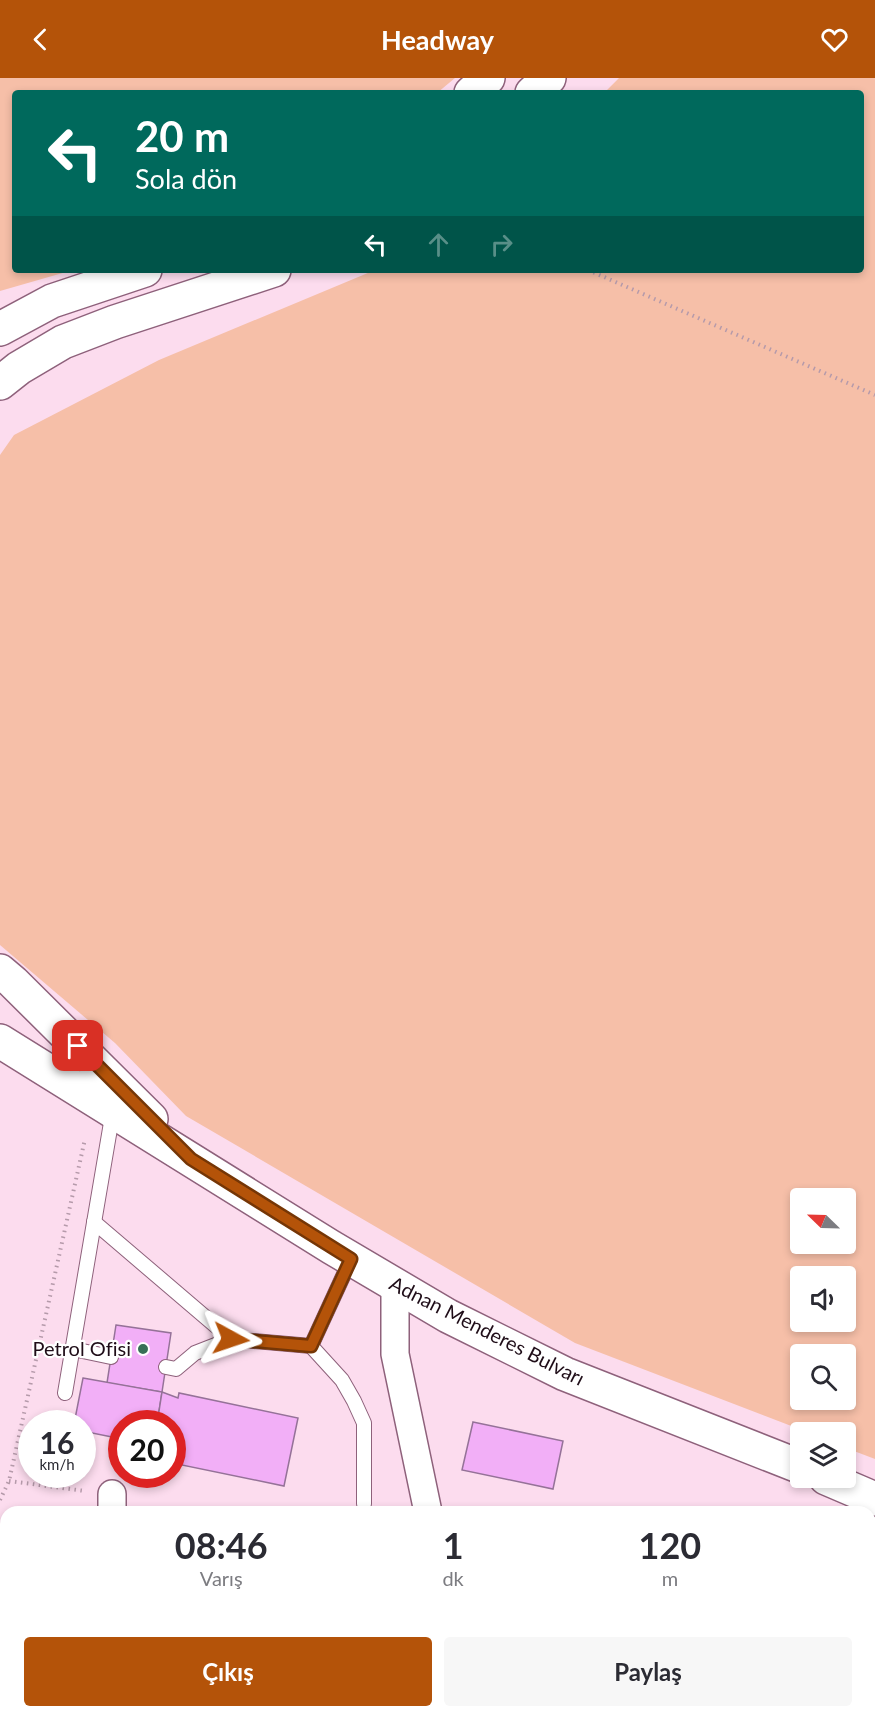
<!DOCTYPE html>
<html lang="tr">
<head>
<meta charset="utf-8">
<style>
	body { margin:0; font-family:Lato,sans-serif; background:#f7f7f7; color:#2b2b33; height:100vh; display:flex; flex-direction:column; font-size:22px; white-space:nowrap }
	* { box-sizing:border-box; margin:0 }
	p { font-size:20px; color:#7c7c81 }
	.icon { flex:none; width:33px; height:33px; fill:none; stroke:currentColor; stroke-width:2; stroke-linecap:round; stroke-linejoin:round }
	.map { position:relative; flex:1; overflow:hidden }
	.side { position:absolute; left:0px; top:1428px; width:876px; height:212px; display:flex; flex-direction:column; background:#fff; border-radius:18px 18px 0 0; box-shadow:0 3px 9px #0003 }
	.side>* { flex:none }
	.banner { position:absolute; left:12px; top:12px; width:852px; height:183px; border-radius:6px; box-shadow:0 3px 9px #0003; background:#00695c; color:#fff; overflow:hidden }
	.needle { width:39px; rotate:293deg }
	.buttons { position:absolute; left:790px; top:1110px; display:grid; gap:12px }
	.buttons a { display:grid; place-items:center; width:66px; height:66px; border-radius:6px; background:#fff; box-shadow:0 3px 9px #0003; font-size:30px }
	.speed { position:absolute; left:18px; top:1332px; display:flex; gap:12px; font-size:30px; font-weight:700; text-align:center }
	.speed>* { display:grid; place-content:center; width:78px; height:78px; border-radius:50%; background:#fff; box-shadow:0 3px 9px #0003; line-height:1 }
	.speed small { font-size:15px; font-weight:400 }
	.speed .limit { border:9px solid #d22; background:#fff; color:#111 }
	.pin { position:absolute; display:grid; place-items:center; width:51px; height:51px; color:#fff; margin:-26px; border-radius:12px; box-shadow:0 3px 9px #0006 }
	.me { position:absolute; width:66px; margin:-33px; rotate:95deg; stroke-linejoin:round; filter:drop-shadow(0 0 4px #0008) }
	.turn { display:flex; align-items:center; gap:21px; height:126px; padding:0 24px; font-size:27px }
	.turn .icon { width:78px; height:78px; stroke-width:2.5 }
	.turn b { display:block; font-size:42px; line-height:51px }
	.lanes { display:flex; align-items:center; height:57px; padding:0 24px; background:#0003; justify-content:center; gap:30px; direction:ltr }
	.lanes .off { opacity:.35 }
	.eta { display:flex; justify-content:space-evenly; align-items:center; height:102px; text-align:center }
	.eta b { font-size:36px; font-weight:700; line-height:42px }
	.action { display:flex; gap:12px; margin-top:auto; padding:12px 24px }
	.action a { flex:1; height:69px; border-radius:6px; background:#b45309; color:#fff; font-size:24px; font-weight:700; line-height:69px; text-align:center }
	.action a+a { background:#f7f7f7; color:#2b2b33 }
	header { display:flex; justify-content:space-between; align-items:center; height:78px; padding:0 24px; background:#b45309; color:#fff; font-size:27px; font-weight:700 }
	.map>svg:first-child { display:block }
	.green { fill:#f6bfa8; fill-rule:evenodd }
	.building { fill:#f2aff7; stroke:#957298; stroke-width:1.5 }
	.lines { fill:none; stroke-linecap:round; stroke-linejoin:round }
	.service-casing { stroke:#8e617b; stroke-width:16 }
	.minor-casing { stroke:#8e617b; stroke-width:30 }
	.secondary-casing { stroke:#8e617b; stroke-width:36 }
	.path { stroke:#b59aaa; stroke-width:4; stroke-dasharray:1.5 4.5; stroke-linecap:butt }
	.service { stroke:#fff; stroke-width:14 }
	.minor { stroke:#fff; stroke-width:27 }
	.secondary { stroke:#fff; stroke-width:33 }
	.route-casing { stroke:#753606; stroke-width:15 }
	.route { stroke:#b45309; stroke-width:10 }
	.poi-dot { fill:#376f57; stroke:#fff; stroke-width:2 }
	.labels { text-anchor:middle; stroke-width:4.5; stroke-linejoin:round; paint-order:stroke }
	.street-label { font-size:20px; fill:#1f0d18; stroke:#fff }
	.poi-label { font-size:20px; fill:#1f0d18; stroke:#fff; text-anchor:end }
</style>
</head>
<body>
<header><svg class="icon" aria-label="back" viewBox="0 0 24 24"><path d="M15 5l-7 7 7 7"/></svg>Headway<svg class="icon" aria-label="heart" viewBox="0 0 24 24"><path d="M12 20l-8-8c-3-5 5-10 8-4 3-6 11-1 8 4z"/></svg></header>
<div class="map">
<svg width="875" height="1639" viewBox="0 0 875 1639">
	<rect width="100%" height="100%" fill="#fcdcee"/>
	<g class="green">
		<path d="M0,0H455L437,15H15V192H73L0,213Z"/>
		<path d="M619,0H875V1381L846,1370V1354H807L575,1265L186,1038L115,965L0,867V377L14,357L159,282L375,192H861V15H604ZM801,1120H846V1166H801ZM801,1198H846V1244H801ZM801,1276H846V1322H801Z"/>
	</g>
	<g class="building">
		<path d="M116,1247L171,1255L162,1314L107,1305Z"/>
		<path d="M83,1300L162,1314L157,1346H122V1361L82,1353V1346H74Z"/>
		<path d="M162,1314L178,1320L179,1315L298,1340L284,1408L172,1385V1346H157Z"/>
		<path d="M473,1344L563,1363L553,1411L462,1392Z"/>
		<rect x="119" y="1429" width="74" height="5"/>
		<rect x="8" y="1634" width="76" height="5"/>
		<path d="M551,1634H584V1639H552Z"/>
		<path d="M812,1634H848L849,1639H812Z"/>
	</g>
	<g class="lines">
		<g class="service-casing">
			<g id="service">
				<path d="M94,1144L231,1261"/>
				<path d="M311,1268L342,1302L354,1323L364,1345V1426"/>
				<path d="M73,1271L111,1279"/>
				<path d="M166,1289L176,1291L195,1275L231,1261L311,1268L351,1181"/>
				<path d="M65,1315L113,1033"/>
			</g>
		</g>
		<g class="minor-casing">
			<g id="minor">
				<path d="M395,1207V1276L428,1434"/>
				<path d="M112,1416V1434"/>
				<path d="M870,1495L875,1497"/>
				<path d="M115,1634V1639"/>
				<path d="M470,1634L471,1639"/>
			</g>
		</g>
		<g class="secondary-casing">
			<g id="secondary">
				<path d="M471,15L488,0"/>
				<path d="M532,15L549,0"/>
				<path d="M0,251L52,223L145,192"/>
				<path d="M0,305L19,290L63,264L115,244L274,192"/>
				<path d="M0,893L13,904L151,1041"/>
				<path d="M0,963L331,1169L448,1238L565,1296L801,1389"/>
				<path d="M826,1400L875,1421"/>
			</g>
		</g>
		<g class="path">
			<path d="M588,192L875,317"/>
			<path d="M9,1403L85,1413"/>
			<path d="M0,1422L9,1403L85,1061"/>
		</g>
		<use href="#service" class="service"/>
		<use href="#minor" class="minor"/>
		<use href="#secondary" class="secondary"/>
	</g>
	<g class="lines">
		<g class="route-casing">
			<path id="route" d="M78,968L191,1081L351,1181L311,1268L231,1261"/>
		</g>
		<use href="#route" class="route"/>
	</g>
	<circle class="poi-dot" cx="143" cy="1271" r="6"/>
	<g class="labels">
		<g class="street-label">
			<text transform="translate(487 1253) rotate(27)" y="7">Adnan Menderes Bulvarı</text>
		</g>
		<g class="poi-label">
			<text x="131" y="1278">Petrol Ofisi</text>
		</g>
	</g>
</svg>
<div class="buttons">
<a><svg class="needle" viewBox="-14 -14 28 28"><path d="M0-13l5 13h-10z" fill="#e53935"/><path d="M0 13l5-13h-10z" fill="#7c7c81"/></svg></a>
<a><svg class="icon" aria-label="sound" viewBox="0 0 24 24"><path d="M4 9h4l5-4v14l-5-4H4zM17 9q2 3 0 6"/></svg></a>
<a><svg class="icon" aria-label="search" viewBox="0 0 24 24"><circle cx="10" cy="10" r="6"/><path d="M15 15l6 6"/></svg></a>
<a><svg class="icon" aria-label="layers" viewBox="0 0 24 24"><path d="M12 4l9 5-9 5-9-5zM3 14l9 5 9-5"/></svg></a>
</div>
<div class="speed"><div>16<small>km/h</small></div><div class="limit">20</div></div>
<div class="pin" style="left:78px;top:968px;background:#d93025"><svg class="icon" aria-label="arrive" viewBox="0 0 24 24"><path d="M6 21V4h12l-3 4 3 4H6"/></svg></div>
<svg class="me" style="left:231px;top:1261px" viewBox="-20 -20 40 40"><path d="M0-17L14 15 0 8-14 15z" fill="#b45309" stroke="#fff" stroke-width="4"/></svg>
<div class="banner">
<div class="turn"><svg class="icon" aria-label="left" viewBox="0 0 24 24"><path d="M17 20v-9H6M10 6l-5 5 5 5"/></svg><div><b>20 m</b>Sola dön</div></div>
<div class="lanes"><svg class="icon" aria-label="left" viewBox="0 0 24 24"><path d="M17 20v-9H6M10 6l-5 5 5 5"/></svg><svg class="icon off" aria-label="ahead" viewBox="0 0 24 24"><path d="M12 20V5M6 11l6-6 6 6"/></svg><svg class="icon off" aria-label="right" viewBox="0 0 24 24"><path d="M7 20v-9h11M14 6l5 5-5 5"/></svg></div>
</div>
<section class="side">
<div class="eta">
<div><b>08:46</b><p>Varış</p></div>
<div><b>1</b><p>dk</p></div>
<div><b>120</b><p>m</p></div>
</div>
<div class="action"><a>Çıkış</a><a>Paylaş</a></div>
</section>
</div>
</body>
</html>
